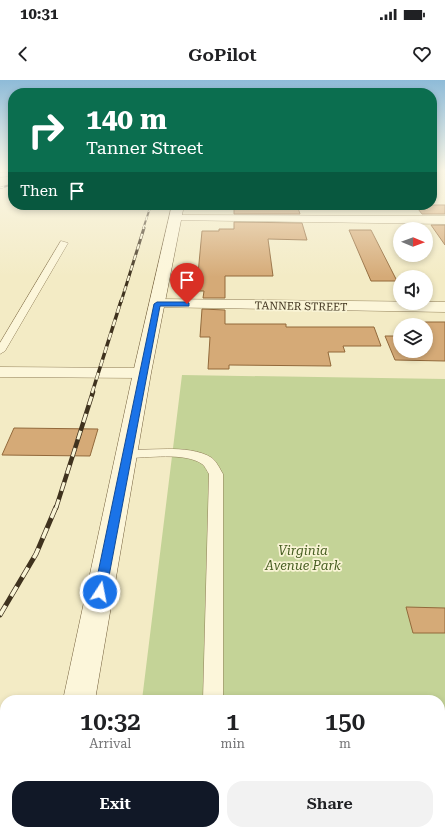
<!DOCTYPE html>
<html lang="en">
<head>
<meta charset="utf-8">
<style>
	body { margin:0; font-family:"Roboto Serif",serif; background:#f2f2f2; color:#202124; height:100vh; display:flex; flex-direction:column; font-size:15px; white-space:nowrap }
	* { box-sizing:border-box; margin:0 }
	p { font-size:13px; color:#757577 }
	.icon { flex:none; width:22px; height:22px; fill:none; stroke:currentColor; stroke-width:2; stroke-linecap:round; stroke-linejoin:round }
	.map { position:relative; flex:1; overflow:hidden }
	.panel { position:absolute; left:0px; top:615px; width:445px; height:140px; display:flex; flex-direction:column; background:#fff; border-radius:16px 16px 0 0; box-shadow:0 2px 6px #0003 }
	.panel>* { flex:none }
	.banner { position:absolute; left:8px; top:8px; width:429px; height:122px; border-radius:16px; box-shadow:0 2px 6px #0003; background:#0b6e4f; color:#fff; overflow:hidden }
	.needle { width:26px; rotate:91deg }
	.tools { position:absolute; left:393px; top:142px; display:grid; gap:8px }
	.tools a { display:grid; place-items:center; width:40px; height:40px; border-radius:50%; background:#fff; box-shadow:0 2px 6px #0003; font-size:20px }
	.pin { position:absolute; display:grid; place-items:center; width:34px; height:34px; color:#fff; margin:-41px -17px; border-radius:50% 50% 50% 0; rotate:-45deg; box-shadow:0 0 4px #0007 }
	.pin .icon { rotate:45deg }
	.me { position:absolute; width:44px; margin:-22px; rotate:11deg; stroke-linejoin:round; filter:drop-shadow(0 0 3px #0008) }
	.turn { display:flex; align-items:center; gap:14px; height:84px; padding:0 12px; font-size:18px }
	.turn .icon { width:52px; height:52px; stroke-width:2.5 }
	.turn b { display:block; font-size:28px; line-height:34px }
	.then { display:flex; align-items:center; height:38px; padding:0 12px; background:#0003; gap:8px; font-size:15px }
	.eta { display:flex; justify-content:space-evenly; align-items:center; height:68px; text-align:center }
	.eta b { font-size:24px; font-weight:600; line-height:28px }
	.cta { display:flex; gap:8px; margin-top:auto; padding:8px 12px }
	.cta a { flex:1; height:46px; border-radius:16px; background:#111827; color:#fff; font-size:16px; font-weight:600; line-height:46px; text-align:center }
	.cta a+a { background:#f2f2f2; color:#202124 }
	.status { display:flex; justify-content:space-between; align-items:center; height:28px; padding:0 20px; background:#fff; direction:ltr }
	.status svg { height:11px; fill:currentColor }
	header { display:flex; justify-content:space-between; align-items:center; height:52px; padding:0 12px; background:#fff; font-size:18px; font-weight:600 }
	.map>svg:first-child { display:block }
	.green { fill:#c4d397 }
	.building { fill:#d5aa77; stroke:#92693b }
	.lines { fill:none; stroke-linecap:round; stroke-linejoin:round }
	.lane-casing { stroke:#907e58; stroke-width:1 }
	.street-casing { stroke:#907e58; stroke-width:1 }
	.secondary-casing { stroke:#725e3b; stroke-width:1 }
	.lane { fill:#fcf6da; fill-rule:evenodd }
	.street { fill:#fcf6da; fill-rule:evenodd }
	.secondary { fill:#fcf6da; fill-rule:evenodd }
	.rail-far4-casing { stroke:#3f321e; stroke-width:2 }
	.rail-far3-casing { stroke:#3f321e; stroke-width:3 }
	.rail-far2-casing { stroke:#3f321e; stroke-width:3.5 }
	.rail-far1-casing { stroke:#3f321e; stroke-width:4.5 }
	.rail-casing { stroke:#3f321e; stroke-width:5 }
	.rail-far4 { stroke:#f9f4d5; stroke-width:1.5; stroke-dasharray:4.5; stroke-linecap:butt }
	.rail-far3 { stroke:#f9f4d5; stroke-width:2; stroke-dasharray:5.5; stroke-linecap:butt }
	.rail-far2 { stroke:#f9f4d5; stroke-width:2.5; stroke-dasharray:7; stroke-linecap:butt }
	.rail-far1 { stroke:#f9f4d5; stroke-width:3; stroke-dasharray:9; stroke-linecap:butt }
	.rail { stroke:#f9f4d5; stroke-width:3.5; stroke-dasharray:11; stroke-linecap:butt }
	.route { fill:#1a73e8; stroke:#114b97 }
	.labels { text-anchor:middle; stroke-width:3.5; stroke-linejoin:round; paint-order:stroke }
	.far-street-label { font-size:11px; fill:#3f321e; stroke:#f9f4d5 }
	.park-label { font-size:13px; font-style:italic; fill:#475e22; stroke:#f9f4d5 }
</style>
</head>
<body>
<div class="status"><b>10:31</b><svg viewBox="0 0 49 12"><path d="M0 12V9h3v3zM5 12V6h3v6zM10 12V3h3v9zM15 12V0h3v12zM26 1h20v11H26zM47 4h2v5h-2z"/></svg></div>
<header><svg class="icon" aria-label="back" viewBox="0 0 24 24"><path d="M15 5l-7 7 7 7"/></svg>GoPilot<svg class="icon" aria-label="heart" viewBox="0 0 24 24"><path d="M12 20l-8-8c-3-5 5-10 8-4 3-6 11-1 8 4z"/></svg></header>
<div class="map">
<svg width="445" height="755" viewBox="0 0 445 755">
	<rect width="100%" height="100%" fill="#f3ebc5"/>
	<path class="green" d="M182,295L445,299V755H126L127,750H440V620H142Z"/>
	<g class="building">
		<path d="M234,125H297L300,134H234Z"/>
		<path d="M415,125H445V134H422Z"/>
		<path d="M234,142L302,143L307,160L268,159L273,196H225V218H203L204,211H198L200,194H198L202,151H219V149H234Z"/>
		<path d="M431,145H445V165Z"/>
		<path d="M349,150H371L397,201H371Z"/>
		<path d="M202,229L225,230V244H286V247H374L381,266H343L345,272H328L331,286L229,285V289H208L210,257H200Z"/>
		<path d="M415,242H445V281L395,280L385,256H400V271H426V245H416Z"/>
		<path d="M14,348L98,349L90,376L2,375Z"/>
		<path d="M406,527L445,528V553H413Z"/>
	</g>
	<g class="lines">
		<g class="lane-casing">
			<g id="lane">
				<path d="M13,92V96L0,97V93Z"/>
				<path d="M61,161L68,163L5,271L0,274V263Z"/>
				<path d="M168,369C182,369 200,370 212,378C217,382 220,389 223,394V620H203L209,394C207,391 205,386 202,384C185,372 147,378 127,378L122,377L121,374L122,371L127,370Z"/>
				<rect x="200" y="750" width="22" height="5"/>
			</g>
		</g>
		<g class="street-casing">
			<g id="street">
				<path d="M175,135L445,136V144L171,140L169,138Z"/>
				<path d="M157,219L445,222V232L152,227L149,224L152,221Z"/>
				<path d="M0,287L142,288L148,289L151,293L148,297L142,298L0,297Z"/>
			</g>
		</g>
		<g class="secondary-casing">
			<g id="secondary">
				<path d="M172,125H184L151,293L95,620H63L133,293Z"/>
				<path d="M35,750H73L72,755H34Z"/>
			</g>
		</g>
		<use href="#lane" class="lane"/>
		<use href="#street" class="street"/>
		<use href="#secondary" class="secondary"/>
		<g class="rail-far4-casing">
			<g id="rail-far4">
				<path d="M0,108L13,104"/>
				<path d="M143,149L151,125"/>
			</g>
		</g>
		<g class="rail-far3-casing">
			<path id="rail-far3" d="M121,222L144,148"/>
		</g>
		<g class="rail-far2-casing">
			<path id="rail-far2" d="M92,313L121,221"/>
		</g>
		<g class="rail-far1-casing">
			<path id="rail-far1" d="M56,428L93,312"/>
		</g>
		<g class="rail-casing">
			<path id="rail" d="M0,535L36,474L56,427"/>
		</g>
		<use href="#rail-far4" class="rail-far4"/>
		<use href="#rail-far3" class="rail-far3"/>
		<use href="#rail-far2" class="rail-far2"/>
		<use href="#rail-far1" class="rail-far1"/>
		<use href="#rail" class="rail"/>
	</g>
	<linearGradient id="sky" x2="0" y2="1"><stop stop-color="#8ebbd8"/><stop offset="0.46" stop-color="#faf6e5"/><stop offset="1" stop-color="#faf6e5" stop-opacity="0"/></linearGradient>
	<rect width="445" height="197" fill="url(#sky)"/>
	<path class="route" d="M187,222L189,223V226H160L106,512L104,516L100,517L96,516L94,512L154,224L157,222Z"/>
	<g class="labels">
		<g class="far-street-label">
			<text transform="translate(301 226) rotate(1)" y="4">TANNER STREET</text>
		</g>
		<g class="park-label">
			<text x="303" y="475">Virginia<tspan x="303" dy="15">Avenue Park</tspan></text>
		</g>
	</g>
</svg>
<div class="tools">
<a><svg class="needle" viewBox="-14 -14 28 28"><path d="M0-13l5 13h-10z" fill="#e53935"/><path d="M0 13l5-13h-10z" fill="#757577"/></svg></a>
<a><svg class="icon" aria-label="sound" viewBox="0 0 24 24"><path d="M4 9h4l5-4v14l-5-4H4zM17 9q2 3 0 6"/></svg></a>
<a><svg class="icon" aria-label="layers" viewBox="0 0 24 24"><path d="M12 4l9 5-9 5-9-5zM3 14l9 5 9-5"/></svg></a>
</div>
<div class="pin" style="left:187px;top:224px;background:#d93025"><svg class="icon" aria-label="arrive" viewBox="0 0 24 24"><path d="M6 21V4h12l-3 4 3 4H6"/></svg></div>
<svg class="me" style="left:100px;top:512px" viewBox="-20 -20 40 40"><circle r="17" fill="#1a73e8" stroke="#fff" stroke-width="3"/><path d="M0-11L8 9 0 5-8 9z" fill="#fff"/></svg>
<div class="banner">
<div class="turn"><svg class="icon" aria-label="right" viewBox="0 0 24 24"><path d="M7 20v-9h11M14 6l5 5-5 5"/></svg><div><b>140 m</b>Tanner Street</div></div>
<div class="then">Then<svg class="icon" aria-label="arrive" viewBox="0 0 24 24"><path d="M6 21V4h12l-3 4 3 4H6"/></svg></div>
</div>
<section class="panel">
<div class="eta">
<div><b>10:32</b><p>Arrival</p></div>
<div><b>1</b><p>min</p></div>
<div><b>150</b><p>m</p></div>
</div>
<div class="cta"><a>Exit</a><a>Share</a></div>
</section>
</div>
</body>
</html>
